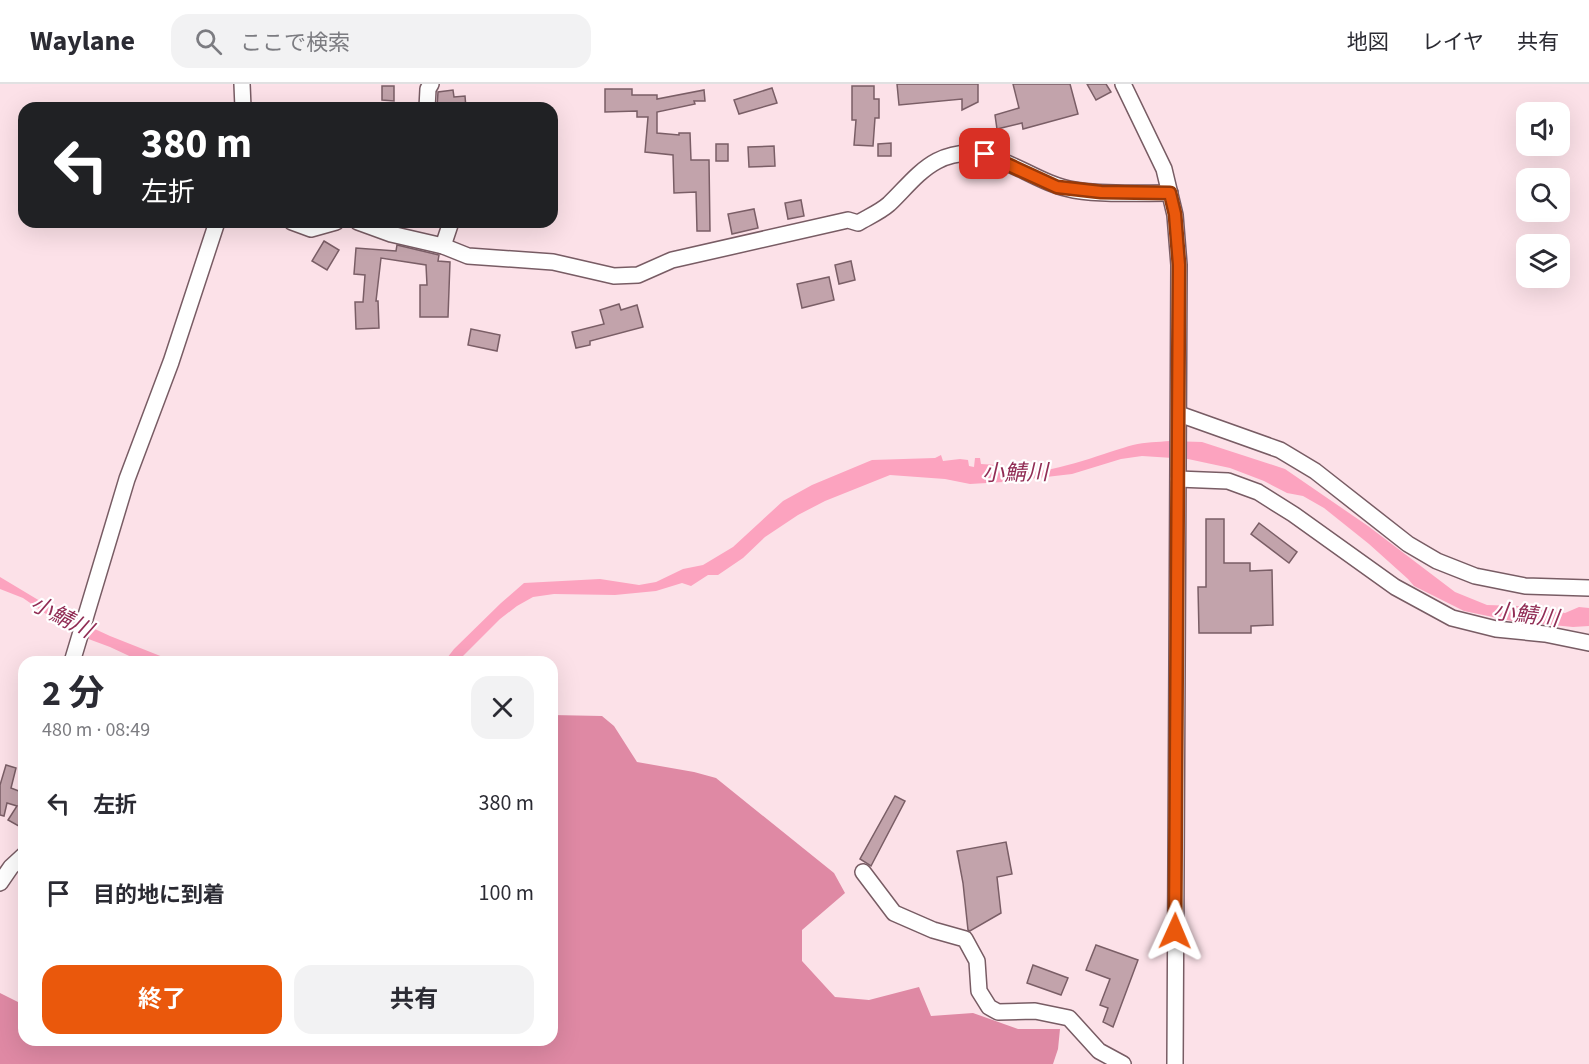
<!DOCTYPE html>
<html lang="ja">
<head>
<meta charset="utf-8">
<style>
	body { margin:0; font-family:"Source Sans 3","Noto Sans JP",sans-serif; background:#f2f2f3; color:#2b2b33; height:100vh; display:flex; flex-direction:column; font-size:22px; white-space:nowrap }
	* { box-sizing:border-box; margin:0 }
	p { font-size:20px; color:#7c7c81 }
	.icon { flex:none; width:33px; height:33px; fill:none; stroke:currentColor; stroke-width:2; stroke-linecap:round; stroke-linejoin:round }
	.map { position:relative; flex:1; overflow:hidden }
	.side { position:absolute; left:18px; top:572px; width:540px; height:390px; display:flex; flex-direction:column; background:#fff; border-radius:18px; box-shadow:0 6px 24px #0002 }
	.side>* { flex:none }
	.guide { position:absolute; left:18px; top:18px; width:540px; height:126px; border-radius:18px; box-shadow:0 6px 24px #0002; background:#202124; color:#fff; overflow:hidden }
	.tools { position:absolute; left:1516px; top:18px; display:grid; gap:12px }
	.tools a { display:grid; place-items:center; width:54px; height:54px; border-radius:12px; background:#fff; box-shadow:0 6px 24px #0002; font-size:30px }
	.pin { position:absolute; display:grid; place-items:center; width:51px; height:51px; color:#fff; margin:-26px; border-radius:12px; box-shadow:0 3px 9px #0006 }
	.me { position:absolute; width:66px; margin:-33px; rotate:1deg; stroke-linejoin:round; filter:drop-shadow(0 0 4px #0008) }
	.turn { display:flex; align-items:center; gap:21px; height:126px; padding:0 24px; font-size:27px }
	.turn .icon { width:78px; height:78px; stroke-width:2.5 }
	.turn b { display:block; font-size:42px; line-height:51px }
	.round { display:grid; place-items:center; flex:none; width:63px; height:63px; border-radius:18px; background:#f2f2f3 }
	.head { display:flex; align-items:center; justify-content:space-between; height:102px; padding:0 24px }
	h1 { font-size:36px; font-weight:700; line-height:45px }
	.primary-button { display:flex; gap:12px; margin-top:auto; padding:12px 24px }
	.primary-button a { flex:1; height:69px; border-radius:18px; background:#ea580c; color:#fff; font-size:24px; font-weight:700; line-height:69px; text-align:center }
	.primary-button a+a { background:#f2f2f3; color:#2b2b33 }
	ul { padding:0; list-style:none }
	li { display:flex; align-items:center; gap:18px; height:90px; padding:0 24px }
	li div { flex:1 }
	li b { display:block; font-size:22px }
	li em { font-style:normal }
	header { display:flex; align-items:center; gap:36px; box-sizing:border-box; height:84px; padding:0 30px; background:#fff; border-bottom:2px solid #e1e1e2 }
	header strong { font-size:28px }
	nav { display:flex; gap:33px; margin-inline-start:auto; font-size:21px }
	.search { width:420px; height:54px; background:#f2f2f3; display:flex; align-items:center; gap:15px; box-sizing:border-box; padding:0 21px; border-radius:18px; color:#7c7c81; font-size:22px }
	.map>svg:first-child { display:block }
	.forest { fill:#df89a4 }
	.water { fill:#fca3bf }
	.building { fill:#c2a3ab; stroke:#7a5e66; stroke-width:1.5 }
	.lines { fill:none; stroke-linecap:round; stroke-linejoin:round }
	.street-casing { stroke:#785c64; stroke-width:18 }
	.street { stroke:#fff; stroke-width:15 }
	.route-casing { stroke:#983908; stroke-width:15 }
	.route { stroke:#ea580c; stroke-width:10 }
	.labels { text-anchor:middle; stroke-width:4.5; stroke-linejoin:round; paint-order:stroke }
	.water-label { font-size:22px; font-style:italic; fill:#912d55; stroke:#fff }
</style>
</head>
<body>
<header>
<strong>Waylane</strong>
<div class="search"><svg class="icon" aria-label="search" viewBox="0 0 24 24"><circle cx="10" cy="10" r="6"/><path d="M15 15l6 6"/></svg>ここで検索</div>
<nav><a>地図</a><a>レイヤ</a><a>共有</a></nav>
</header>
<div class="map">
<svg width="1589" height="980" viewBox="0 0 1589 980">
	<rect width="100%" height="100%" fill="#fce1e8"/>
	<path class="forest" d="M552,631L602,632L614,642L637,678L694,688L716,694L834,789L845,809L802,846V877L835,913L869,916L919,903L931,932L973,929L1018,945H1060L1058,965L1053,980H0V909L24,921V956H70L75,960L84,956H552Z"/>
	<g class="water">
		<path d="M1170,357L1202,358L1285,385L1368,442L1455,508L1487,521L1517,522L1565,529L1579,523L1589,524V542L1573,543L1512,537L1464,527L1414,502L1408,495L1369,460L1324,424L1303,412L1287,409L1264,397L1230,384L1188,375L1142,372L1121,375L1072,390L1003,398L970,400L945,395L890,391L825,417L798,431L765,453L743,474L718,491H708L691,502L682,499L656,507L615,511L554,510L533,513L517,522L500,535L458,577L444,578L454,565L501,519L524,499L600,495L639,501L656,498L683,485L703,481L733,463L783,417L812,401L872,376L935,374L941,371L943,377L960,375L968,376L969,382L974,383L975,374H980L981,380L997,381C1023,403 1102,369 1133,361C1145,358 1158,358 1170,357Z"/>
		<path d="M0,493L60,529L110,552L173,577H140L110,563L75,550L23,514L0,505Z"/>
	</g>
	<g class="building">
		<path d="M897,0H978V18L962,26V15L899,21Z"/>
		<path d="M1013,0H1070L1078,30L1023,45L1022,39L997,45L995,31L1019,24Z"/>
		<path d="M1087,0H1106L1111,8L1096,16Z"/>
		<path d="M382,2H394V17L382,16Z"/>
		<path d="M852,2H874V15H879V34H875L873,62L854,61L856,36H852Z"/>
		<path d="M772,4L777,19L739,30L734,16Z"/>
		<path d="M605,5H632V11H657V15L704,6L705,17H694L695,20L657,28V49L679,51V49H690L691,76H709L710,147H697L696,108L674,109L673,71L645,68L648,33H637V27L605,28Z"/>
		<path d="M453,6L454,13L465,12L466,24H437L438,8Z"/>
		<path d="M891,59V72H878V60Z"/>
		<rect x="716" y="60" width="12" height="17"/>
		<path d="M774,62L775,82L749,83L748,63Z"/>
		<path d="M801,116L804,132L788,135L785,119Z"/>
		<path d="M754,125L758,144L732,150L728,130Z"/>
		<path d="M324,157L339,166L327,186L312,177Z"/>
		<path d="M397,161L439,171L438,177L450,178L448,233H420V201H427L426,181L381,174L376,217H378L379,244L356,245L355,218H363L365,191L354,190L356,164L396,167Z"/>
		<path d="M851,177L855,196L839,200L835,181Z"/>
		<path d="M829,193L834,216L802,224L797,200Z"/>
		<path d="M619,220L621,226L637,221L643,243L590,257V261L576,264L572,248L604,240L600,226Z"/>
		<path d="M471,245L500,251L497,267L468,261Z"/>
		<path d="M1206,435H1224V479H1250V487L1272,486L1273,541L1251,542V549H1199L1198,503H1206Z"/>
		<path d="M1259,439L1297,468L1289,479L1251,450Z"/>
		<path d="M6,681L16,684L11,704L24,709V745L8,736L17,722L7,719L4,732L0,731V701Z"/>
		<path d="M895,712L905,717L871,782L860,775Z"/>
		<path d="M1006,758L1012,790L997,793L1001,829L970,847L968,846L963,799L957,767Z"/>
		<path d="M1096,861L1138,876L1113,943L1103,938L1108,924L1100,921L1110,895L1086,886Z"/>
		<path d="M1033,881L1068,894L1061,911L1027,899Z"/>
	</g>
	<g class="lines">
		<g class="street-casing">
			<g id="street">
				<path d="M242,0L243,24"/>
				<path d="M1123,0L1164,85L1175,131L1179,181L1175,980"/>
				<path d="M427,24L428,5L431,0"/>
				<path d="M292,138L311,145L336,138"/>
				<path d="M358,138L391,150L443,162L468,172L553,178L614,192L638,191L672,176L848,136L858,139C868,133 880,128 889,120C904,106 918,87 937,77C988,51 1026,98 1074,106C1105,111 1139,109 1170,109"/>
				<path d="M443,162L451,138"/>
				<path d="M1179,330L1280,366L1315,387L1408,460L1437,477L1475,492L1525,502L1589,504"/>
				<path d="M1178,395L1228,397L1258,408L1293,430L1395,503L1452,534L1496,545L1545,550L1589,559"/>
				<path d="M72,578L127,395L171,278L217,138"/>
				<path d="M863,788L894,829L933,846L965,855L977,877L979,907L989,923L998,928L1035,927L1069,934L1099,967L1123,980"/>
				<path d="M0,799L11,783L24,771"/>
			</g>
		</g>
		<use href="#street" class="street"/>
	</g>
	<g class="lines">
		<g class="route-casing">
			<path id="route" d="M985,70L1057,103L1101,108L1170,109L1175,130L1179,181L1175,847"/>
		</g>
		<use href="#route" class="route"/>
	</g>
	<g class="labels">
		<g class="water-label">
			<text transform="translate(1015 388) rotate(-1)" y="8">小鯖川</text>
			<text transform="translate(1526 530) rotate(7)" y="8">小鯖川</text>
			<text transform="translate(62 532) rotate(27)" y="8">小鯖川</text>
		</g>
	</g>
</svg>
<div class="tools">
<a><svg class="icon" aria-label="sound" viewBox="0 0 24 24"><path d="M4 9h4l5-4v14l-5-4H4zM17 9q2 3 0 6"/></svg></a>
<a><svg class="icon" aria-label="search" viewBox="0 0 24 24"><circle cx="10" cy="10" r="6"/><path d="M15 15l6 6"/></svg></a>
<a><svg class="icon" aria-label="layers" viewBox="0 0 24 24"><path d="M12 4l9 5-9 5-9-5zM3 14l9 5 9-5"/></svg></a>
</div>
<div class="pin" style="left:985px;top:70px;background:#d93025"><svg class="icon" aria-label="arrive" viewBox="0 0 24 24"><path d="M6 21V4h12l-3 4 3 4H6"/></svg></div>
<svg class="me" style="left:1175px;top:847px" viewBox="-20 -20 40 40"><path d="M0-17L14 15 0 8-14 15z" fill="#ea580c" stroke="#fff" stroke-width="4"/></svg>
<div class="guide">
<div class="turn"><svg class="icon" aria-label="left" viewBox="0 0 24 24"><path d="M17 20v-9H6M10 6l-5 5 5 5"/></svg><div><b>380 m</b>左折</div></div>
</div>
<section class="side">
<div class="head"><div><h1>2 分</h1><p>480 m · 08:49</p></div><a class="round"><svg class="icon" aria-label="close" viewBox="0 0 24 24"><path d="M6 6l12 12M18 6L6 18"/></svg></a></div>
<ul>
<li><svg class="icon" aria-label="left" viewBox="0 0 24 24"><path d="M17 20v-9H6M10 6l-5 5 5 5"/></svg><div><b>左折</b></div><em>380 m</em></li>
<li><svg class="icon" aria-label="arrive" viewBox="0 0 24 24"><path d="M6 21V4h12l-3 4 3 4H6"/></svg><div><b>目的地に到着</b></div><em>100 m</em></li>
</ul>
<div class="primary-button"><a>終了</a><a>共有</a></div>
</section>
</div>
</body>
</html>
